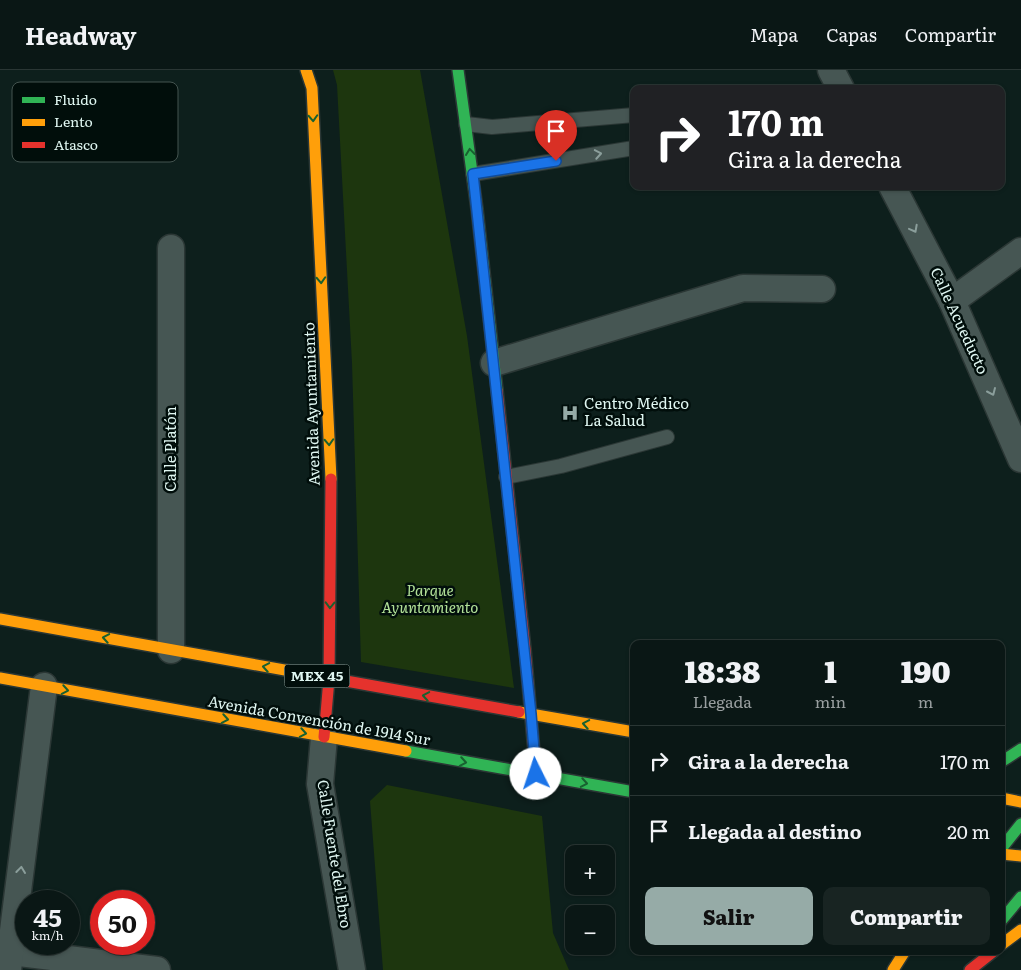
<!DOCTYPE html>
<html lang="es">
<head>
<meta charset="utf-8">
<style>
	body { margin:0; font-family:Literata,serif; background:#182422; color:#f1f3f6; height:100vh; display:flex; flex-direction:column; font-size:19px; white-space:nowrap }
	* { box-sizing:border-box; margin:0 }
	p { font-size:16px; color:#999fa0 }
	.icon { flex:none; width:28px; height:28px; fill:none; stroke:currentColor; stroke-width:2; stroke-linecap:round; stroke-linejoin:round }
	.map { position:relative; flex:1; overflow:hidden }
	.details { position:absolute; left:630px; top:570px; width:375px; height:315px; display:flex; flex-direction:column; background:#0a1715; border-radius:10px; box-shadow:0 1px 4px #0004,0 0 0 1px #2a3634 }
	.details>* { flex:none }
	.top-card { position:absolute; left:630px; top:15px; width:375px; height:105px; border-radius:10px; box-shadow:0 1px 4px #0004,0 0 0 1px #2a3634; background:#202124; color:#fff; overflow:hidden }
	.fabs { position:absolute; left:565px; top:775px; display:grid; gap:10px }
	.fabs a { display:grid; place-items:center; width:50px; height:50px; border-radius:10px; background:#0a1715; box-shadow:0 1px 4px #0004,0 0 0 1px #2a3634; font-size:25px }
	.speed { position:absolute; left:15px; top:820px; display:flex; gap:10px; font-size:25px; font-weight:700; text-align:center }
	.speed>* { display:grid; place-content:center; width:65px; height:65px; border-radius:50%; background:#0a1715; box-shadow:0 1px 4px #0004,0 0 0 1px #2a3634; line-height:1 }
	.speed small { font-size:12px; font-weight:400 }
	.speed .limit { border:8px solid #d22; background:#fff; color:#111 }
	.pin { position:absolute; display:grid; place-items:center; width:42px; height:42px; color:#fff; margin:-51px -21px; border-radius:50% 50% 50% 0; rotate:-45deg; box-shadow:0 0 5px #0007 }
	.pin .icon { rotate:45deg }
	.me { position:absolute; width:55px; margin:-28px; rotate:356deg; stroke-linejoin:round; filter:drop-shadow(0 0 4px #0008) }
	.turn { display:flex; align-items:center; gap:18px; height:105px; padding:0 15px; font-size:22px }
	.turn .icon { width:65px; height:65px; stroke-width:2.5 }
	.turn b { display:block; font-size:35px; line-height:42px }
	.eta { display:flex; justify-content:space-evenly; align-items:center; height:85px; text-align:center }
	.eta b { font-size:30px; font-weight:800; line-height:35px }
	.primary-button { display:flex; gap:10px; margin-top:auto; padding:10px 15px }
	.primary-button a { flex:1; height:58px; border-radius:10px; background:#96aba7; color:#111; font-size:20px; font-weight:800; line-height:58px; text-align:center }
	.primary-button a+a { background:#182422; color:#f1f3f6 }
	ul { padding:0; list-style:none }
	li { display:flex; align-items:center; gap:15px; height:70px; padding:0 15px; border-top:1px solid #2a3634 }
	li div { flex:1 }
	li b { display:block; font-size:19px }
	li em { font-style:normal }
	header { display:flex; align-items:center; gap:30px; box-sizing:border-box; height:70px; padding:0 25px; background:#0a1715; border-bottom:1px solid #2a3634 }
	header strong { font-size:24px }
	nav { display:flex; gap:28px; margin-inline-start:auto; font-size:18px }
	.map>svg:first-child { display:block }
	.green { fill:#1d360e }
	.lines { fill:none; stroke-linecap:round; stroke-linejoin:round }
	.lane-casing { stroke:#2b3735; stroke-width:16 }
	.street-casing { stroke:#2b3735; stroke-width:29 }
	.fast-casing { stroke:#2b3735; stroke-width:14 }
	.slow-casing { stroke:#2b3735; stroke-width:14 }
	.jam-casing { stroke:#2b3735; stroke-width:14 }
	.lane { stroke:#465653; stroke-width:14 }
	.street { stroke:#465653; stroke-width:26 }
	.fast { stroke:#30b455; stroke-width:11 }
	.slow { stroke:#ff9f0a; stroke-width:11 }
	.jam { stroke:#e5322d; stroke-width:11 }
	.oneway { stroke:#186130 }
	.oneway2 { stroke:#8b9e9b }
	.route-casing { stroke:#114b97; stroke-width:12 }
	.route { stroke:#1a73e8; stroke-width:9 }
	.labels { text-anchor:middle; stroke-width:5; stroke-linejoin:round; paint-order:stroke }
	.shield { fill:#010e0b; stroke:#9db1ad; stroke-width:1 }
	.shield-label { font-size:14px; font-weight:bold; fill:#e0f7f2 }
	.street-label { font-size:15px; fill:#e0f7f2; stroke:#010e0b }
	.poi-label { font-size:15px; fill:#e0f7f2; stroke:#010e0b; text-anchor:start }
	.park-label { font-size:15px; font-style:italic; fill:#b1e097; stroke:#010e0b }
	.key { fill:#010e0b; stroke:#445450; stroke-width:1 }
	.key-label { font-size:14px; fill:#e0f7f2 }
</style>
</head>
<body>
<header>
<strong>Headway</strong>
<nav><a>Mapa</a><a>Capas</a><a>Compartir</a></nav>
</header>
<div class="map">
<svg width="1021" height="900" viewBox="0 0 1021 900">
	<rect width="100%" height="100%" fill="#0d1f1c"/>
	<g class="green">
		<path d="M333,0H420L467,266L514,618L361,592L352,293L337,15Z"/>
		<path d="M387,715L542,746L553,863L569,900H383L370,731Z"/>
	</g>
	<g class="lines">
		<g class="lane-casing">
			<g id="lane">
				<path d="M466,54L492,57L634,45"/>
				<path d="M473,104L634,78"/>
				<path d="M506,407L561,396L667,367"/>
			</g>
		</g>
		<g class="street-casing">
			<g id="street">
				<path d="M831,0L841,19"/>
				<path d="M892,116L952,231L1021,389"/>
				<path d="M952,231L1021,181"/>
				<path d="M494,293L743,218L822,219"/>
				<path d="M171,580V178"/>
				<path d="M324,667L320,714L352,900"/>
				<path d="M11,882L157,900"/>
				<path d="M8,900L44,616"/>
			</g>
		</g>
		<g class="fast-casing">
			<g id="fast">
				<path d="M458,0L477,139L497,320"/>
				<path d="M406,681L634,722"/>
				<path d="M1001,692L1021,679"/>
				<path d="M1001,779L1021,754"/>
				<path d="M1001,851L1021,827"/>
			</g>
		</g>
		<g class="slow-casing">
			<g id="slow">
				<path d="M306,0L312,18L331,409"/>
				<path d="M0,549L318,606"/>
				<path d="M0,608L406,681"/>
				<path d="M519,642L634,662"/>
				<path d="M1001,728L1021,732"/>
				<path d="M1001,784L1021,786"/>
				<path d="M1001,875L1021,860"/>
				<path d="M893,900L905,881"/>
			</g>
		</g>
		<g class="jam-casing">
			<g id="jam">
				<path d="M497,320L525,579L536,704"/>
				<path d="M318,606L519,642"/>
				<path d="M324,667L329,609L331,409"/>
				<path d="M970,900L994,881"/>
			</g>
		</g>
		<use href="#lane" class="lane"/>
		<use href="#street" class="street"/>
		<use href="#fast" class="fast"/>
		<use href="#slow" class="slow"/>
		<use href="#jam" class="jam"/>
	</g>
	<defs><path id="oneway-chevron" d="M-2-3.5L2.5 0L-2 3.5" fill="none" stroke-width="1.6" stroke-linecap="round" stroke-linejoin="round" transform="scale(1.25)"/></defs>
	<g class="oneway">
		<use href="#oneway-chevron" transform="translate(313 48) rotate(87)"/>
		<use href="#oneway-chevron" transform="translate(470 82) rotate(-97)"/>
		<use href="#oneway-chevron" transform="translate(321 210) rotate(87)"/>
		<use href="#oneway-chevron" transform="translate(329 372) rotate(87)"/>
		<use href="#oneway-chevron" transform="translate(330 535) rotate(91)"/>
		<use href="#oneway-chevron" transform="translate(106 568) rotate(-170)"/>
		<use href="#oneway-chevron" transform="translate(266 597) rotate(-170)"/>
		<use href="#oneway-chevron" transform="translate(65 620) rotate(10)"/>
		<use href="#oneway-chevron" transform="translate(426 626) rotate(-170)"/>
		<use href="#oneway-chevron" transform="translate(225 649) rotate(10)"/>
		<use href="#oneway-chevron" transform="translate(586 654) rotate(-170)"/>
		<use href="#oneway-chevron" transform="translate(303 663) rotate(10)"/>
		<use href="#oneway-chevron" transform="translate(463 692) rotate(10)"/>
		<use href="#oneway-chevron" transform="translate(584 713) rotate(10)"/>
	</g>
	<g class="oneway2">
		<use href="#oneway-chevron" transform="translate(598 84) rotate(-10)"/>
		<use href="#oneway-chevron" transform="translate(914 159) rotate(62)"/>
		<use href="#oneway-chevron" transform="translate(992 322) rotate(66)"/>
		<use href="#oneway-chevron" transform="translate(21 800) rotate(-83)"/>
	</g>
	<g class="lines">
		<g class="route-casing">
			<path id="route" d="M536,704L531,644L473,104L556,91"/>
		</g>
		<use href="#route" class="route"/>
	</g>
	<defs>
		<g id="hospital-bare" transform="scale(1.35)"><path d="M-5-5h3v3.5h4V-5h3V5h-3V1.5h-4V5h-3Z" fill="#96aba7" stroke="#010e0b" stroke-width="2.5" paint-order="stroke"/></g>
	</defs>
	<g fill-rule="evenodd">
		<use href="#hospital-bare" x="570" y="343"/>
	</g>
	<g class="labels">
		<rect class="shield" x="284.5" y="594.5" width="65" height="23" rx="4"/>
		<g class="shield-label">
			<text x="317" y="611">MEX 45</text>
		</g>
		<g class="street-label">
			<text transform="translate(959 251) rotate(65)" y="5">Calle Acueducto</text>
			<text transform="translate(312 334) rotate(-92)" y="5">Avenida Ayuntamiento</text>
			<text transform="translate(171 379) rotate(-90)" y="5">Calle Platón</text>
			<text transform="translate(319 651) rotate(10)" y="5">Avenida Convención de 1914 Sur</text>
			<text transform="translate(334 784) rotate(81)" y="5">Calle Fuente del Ebro</text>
		</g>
		<g class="poi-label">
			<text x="584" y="339">Centro Médico<tspan x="584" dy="17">La Salud</tspan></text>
		</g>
		<g class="park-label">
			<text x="430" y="526">Parque<tspan x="430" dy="17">Ayuntamiento</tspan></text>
		</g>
	</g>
	<rect x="12" y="12" width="166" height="80" rx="8" class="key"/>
	<rect x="22" y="27" width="23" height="6" fill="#30b455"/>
	<rect x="22" y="49" width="23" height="7" fill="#ff9f0a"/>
	<rect x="22" y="72" width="23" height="6" fill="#e5322d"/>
	<g class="key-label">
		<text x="54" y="35">Fluido</text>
		<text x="54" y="57">Lento</text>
		<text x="54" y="80">Atasco</text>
	</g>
</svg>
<div class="fabs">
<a>+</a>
<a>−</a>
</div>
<div class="speed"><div>45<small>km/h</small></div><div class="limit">50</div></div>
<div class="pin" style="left:556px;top:91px;background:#d93025"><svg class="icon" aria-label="arrive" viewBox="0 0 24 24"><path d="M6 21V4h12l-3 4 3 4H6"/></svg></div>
<svg class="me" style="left:536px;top:704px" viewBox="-20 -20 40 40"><circle r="19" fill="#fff"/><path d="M0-13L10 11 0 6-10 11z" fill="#1a73e8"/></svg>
<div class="top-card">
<div class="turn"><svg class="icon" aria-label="right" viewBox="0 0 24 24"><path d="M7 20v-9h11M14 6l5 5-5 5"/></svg><div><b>170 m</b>Gira a la derecha</div></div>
</div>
<section class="details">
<div class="eta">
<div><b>18:38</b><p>Llegada</p></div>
<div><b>1</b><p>min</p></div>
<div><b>190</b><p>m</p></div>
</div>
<ul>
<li><svg class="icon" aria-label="right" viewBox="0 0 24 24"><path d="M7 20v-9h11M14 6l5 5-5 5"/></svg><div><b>Gira a la derecha</b></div><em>170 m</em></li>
<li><svg class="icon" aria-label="arrive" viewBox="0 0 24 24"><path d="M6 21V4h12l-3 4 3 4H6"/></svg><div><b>Llegada al destino</b></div><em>20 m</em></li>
</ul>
<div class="primary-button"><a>Salir</a><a>Compartir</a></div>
</section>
</div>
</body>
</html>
